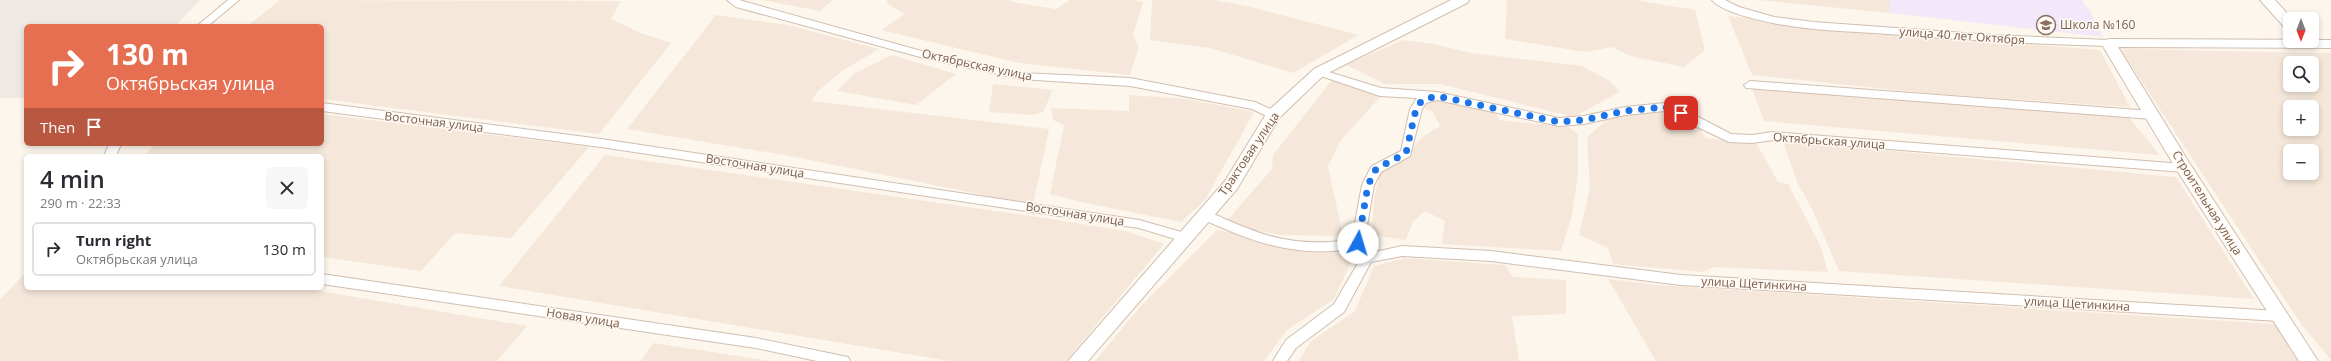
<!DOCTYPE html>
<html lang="en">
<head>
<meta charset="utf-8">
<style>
	body { margin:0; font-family:"Open Sans",sans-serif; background:#f7f7f7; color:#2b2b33; height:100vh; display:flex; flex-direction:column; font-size:15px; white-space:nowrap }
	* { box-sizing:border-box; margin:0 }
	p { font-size:13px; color:#7c7c81 }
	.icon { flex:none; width:22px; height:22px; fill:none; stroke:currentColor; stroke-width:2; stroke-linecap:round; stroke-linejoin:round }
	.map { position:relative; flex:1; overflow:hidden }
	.panel { position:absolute; left:24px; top:154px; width:300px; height:136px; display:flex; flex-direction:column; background:#fff; border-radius:6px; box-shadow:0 2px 6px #0003 }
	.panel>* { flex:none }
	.top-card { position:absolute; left:24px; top:24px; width:300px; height:122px; border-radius:6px; box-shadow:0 2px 6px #0003; background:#e76f51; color:#fff; overflow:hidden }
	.needle { width:26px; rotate:180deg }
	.controls { position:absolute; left:2283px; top:12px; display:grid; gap:8px }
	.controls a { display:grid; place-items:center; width:36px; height:36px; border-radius:6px; background:#fff; box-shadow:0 2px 6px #0003; font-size:20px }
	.pin { position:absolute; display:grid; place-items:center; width:34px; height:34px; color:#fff; margin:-17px; border-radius:8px; box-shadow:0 2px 6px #0006 }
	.me { position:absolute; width:44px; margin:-22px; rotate:6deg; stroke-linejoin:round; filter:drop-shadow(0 0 3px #0008) }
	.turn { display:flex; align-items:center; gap:14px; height:84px; padding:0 16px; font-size:18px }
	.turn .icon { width:52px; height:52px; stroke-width:2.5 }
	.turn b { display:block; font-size:28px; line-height:34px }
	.then { display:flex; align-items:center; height:38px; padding:0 16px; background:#0003; gap:8px; font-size:15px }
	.round { display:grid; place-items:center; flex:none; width:42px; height:42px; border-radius:6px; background:#f7f7f7 }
	.head { display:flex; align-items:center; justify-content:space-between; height:68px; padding:0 16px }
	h1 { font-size:24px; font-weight:600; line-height:30px }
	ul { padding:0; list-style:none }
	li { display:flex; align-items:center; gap:12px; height:54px; margin:0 8px 6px; padding:0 8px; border:2px solid #e1e1e2; border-radius:6px }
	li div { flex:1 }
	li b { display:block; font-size:15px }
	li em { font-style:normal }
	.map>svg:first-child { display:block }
	.residential { fill:#f5e8da; fill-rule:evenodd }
	.industrial { fill:#efe9e4 }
	.education { fill:#f3e8fa }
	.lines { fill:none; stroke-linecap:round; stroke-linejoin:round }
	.minor-casing { stroke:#d1beb0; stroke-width:2 }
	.tertiary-casing { stroke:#d1beb0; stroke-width:2 }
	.minor { fill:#fff; fill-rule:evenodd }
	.tertiary { fill:#fff; fill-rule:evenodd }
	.route { stroke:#1a73e8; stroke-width:7; stroke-dasharray:0 12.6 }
	.labels { text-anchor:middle; stroke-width:3; stroke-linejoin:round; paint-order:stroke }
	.education-label { font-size:12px; fill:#785e54; stroke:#fffaf3; text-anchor:start }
	.street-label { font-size:12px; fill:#7a5c4d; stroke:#fffaf3 }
</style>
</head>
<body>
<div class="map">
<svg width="2331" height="361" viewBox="0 0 2331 361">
	<rect width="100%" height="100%" fill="#fdf6ec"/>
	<g class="residential">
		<path d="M280,0L621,1L611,19L641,33L671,43L599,134L322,99V26H247Z"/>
		<path d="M762,0H833L820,11Z"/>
		<path d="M888,0H1009L1013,2L1056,9L1070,0H1131L1143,2L1133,35L1139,47L1130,75L1019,63L881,30L905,14L886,3Z"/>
		<path d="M1152,0H1215L1251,7L1359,35L1293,73L1210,48L1150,40Z"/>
		<path d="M1507,0H1635L1695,10L1705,50L1684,67L1630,56L1612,47L1586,52L1505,39Z"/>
		<path d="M1759,0H1890V13Z"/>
		<path d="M716,15L788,25L879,49L842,71L818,91L811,101L1049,129L1033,205L790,156L627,129Z"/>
		<path d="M1728,16L1950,38L2100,50L2130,107L1925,93L1752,75Z"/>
		<path d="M1403,40L1433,44L1471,53L1582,66L1610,81L1620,92L1573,117L1440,84H1385L1346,65Z"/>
		<path d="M2131,49L2331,53V360L2301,324L2121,50ZM2290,63H2312V85H2290ZM2290,107H2312V129H2290ZM2290,151H2312V173H2290Z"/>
		<path d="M892,55L956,74L916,105L837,91L855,73Z"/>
		<path d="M1335,76L1383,94L1341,140L1328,166L1343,236L1280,235L1223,225L1272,169L1273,155Z"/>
		<path d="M1749,80L2126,114L2160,155L1764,121Z"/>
		<path d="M993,84L1053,90L1043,112L1032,115L989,112Z"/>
		<path d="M1129,95L1187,99L1254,112L1205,200L1181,222L1081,202L1050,194L1064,125L1053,120L1051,108L1129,111Z"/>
		<path d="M1428,96L1495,111L1499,120L1568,127L1578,134V176L1572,215L1561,251L1442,244L1445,221L1425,211L1413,222L1406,240L1372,235L1374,198L1380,171L1400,160L1424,136L1440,126L1433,112L1425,109Z"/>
		<path d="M1676,110L1696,119L1705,138L1757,144L1778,182L1788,184L1820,245L1828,272L1715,267L1703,272L1613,264L1608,248L1579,235L1590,188L1587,137L1609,118L1620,114Z"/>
		<path d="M322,114L589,147L511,238L455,233L421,271L322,257V156H143L156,144H322Z"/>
		<path d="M1783,141L2176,177L2254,299L1839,271L1812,209L1797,182Z"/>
		<path d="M605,155L1045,218L1125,231L1164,244L1066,361H949L499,286Z"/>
		<path d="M1217,230L1293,243L1357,249L1334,299L1287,330L1264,361H1095L1140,307Z"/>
		<path d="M1405,258L1505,265L1513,277L1566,280V314L1512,316L1519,361H1299L1310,342L1355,311L1374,266Z"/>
		<path d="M26,272V288H302L527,326L497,361H0V300Z"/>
		<path d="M1608,279L1658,285L2275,324L2298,361H1656Z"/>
		<path d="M653,343L770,361H641Z"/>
	</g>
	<path class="industrial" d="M0,0H200L175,26H26V98H0Z"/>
	<path class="education" d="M1890,0H2082L2090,11L2103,37L1890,13Z"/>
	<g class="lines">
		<g class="minor-casing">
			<g id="minor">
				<path d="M228,0H239L208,26H197Z"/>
				<path d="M727,0H739L925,52L1020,73L1130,78L1255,102L1277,112L1279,115L1273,119L1252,109L1130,86L1020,79L924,58L736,7Z"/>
				<path d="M1712,0H1725L1739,7L1774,17L1814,22L1991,35L2108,40L2113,43L2108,46C2034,44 1961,40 1888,34C1850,31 1811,31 1773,23C1758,20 1721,12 1712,0Z"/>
				<path d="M1319,69L1381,88L1437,92L1559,118L1584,116L1625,107L1665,103L1685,110L1731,134L1752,135L1773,132L2184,164L2190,168L2184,172L1773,140L1752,143L1729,142L1664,111L1625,115L1584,124L1559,126L1437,100L1426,103L1422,109L1410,156L1381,172L1374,185L1364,243L1370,253L1402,246L1491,251L1681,275L2279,311L2284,312L2286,316L2284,320L2279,321L1681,285L1491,261L1402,256L1371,262L1344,312L1296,348L1287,361H1273L1286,340L1334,304L1361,258L1355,248C1297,259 1252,242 1200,218L1198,215L1204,211C1219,215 1232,223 1247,228C1281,242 1316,246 1352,239L1362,185L1370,169L1372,166L1401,151L1410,109L1417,98L1380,96L1315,74L1314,72Z"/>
				<path d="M1750,81L2152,111L2158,115L2152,119L1746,88L1744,85Z"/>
				<path d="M322,103L601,139L1139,220L1189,234L1191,237L1189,240L1185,242L1139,228L601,147L322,111Z"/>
				<path d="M109,144H121L116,156H104Z"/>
				<path d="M322,274L756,338L843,356L848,357L850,361H817L756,348L322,284Z"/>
			</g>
		</g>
		<g class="tertiary-casing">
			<g id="tertiary">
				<path d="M1451,0H1469L1467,3L1324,75L1279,118L1237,189L1088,361H1068L1225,181L1268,111L1314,69Z"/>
				<path d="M2260,0H2275L2292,19H2290V29L2285,28Z"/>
				<path d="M2108,39L2331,40V48L2118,47L2190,164L2318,361H2299L2178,172L2101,43Z"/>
			</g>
		</g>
		<use href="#minor" class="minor"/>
		<use href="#tertiary" class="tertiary"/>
	</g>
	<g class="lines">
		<path class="route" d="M1358,243L1368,185L1376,169L1406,153L1416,109L1422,100L1437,96L1559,122L1584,120L1625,111L1665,107L1681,113"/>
	</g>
	<defs>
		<g id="school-ring" transform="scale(1)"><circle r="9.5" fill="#fffaf3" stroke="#8d6e63" stroke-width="1.5"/><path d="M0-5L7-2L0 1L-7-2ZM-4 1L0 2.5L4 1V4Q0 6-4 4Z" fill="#8d6e63"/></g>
	</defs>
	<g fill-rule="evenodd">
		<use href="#school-ring" x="2046" y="25"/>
	</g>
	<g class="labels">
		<g class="education-label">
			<text x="2060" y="29">Школа №160</text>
		</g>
		<g class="street-label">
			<text transform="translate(1962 36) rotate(4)" y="4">улица 40 лет Октября</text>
			<text transform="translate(977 65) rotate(12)" y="4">Октябрьская улица</text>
			<text transform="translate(434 122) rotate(7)" y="4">Восточная улица</text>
			<text transform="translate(1829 141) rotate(4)" y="4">Октябрьская улица</text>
			<text transform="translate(1249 154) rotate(-56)" y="4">Трактовая улица</text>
			<text transform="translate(755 166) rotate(9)" y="4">Восточная улица</text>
			<text transform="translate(2207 203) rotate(58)" y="4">Строительная улица</text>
			<text transform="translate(1075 214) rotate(9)" y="4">Восточная улица</text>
			<text transform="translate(1754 284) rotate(3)" y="4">улица Щетинкина</text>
			<text transform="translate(2077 304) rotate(3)" y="4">улица Щетинкина</text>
			<text transform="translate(583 318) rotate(9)" y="4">Новая улица</text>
		</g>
	</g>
</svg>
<div class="controls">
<a><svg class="needle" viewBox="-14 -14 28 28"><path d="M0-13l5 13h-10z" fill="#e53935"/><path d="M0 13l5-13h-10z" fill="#7c7c81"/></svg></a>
<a><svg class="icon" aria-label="search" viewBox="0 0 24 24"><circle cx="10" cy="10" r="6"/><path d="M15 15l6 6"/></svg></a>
<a>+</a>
<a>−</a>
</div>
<div class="pin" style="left:1681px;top:113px;background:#d93025"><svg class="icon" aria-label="arrive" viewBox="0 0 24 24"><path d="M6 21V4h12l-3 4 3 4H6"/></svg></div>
<svg class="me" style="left:1358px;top:243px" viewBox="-20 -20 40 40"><circle r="19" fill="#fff"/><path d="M0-13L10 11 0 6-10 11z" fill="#1a73e8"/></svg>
<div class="top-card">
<div class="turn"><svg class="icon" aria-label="right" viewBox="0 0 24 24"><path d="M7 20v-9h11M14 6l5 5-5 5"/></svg><div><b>130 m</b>Октябрьская улица</div></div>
<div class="then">Then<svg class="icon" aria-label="arrive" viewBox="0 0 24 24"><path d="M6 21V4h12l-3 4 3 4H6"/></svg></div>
</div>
<section class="panel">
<div class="head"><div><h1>4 min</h1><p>290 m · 22:33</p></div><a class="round"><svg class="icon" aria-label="close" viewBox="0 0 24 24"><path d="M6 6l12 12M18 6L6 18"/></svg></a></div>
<ul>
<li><svg class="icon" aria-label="right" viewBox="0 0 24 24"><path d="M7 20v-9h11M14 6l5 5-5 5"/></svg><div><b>Turn right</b><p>Октябрьская улица</p></div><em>130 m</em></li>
</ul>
</section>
</div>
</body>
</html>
